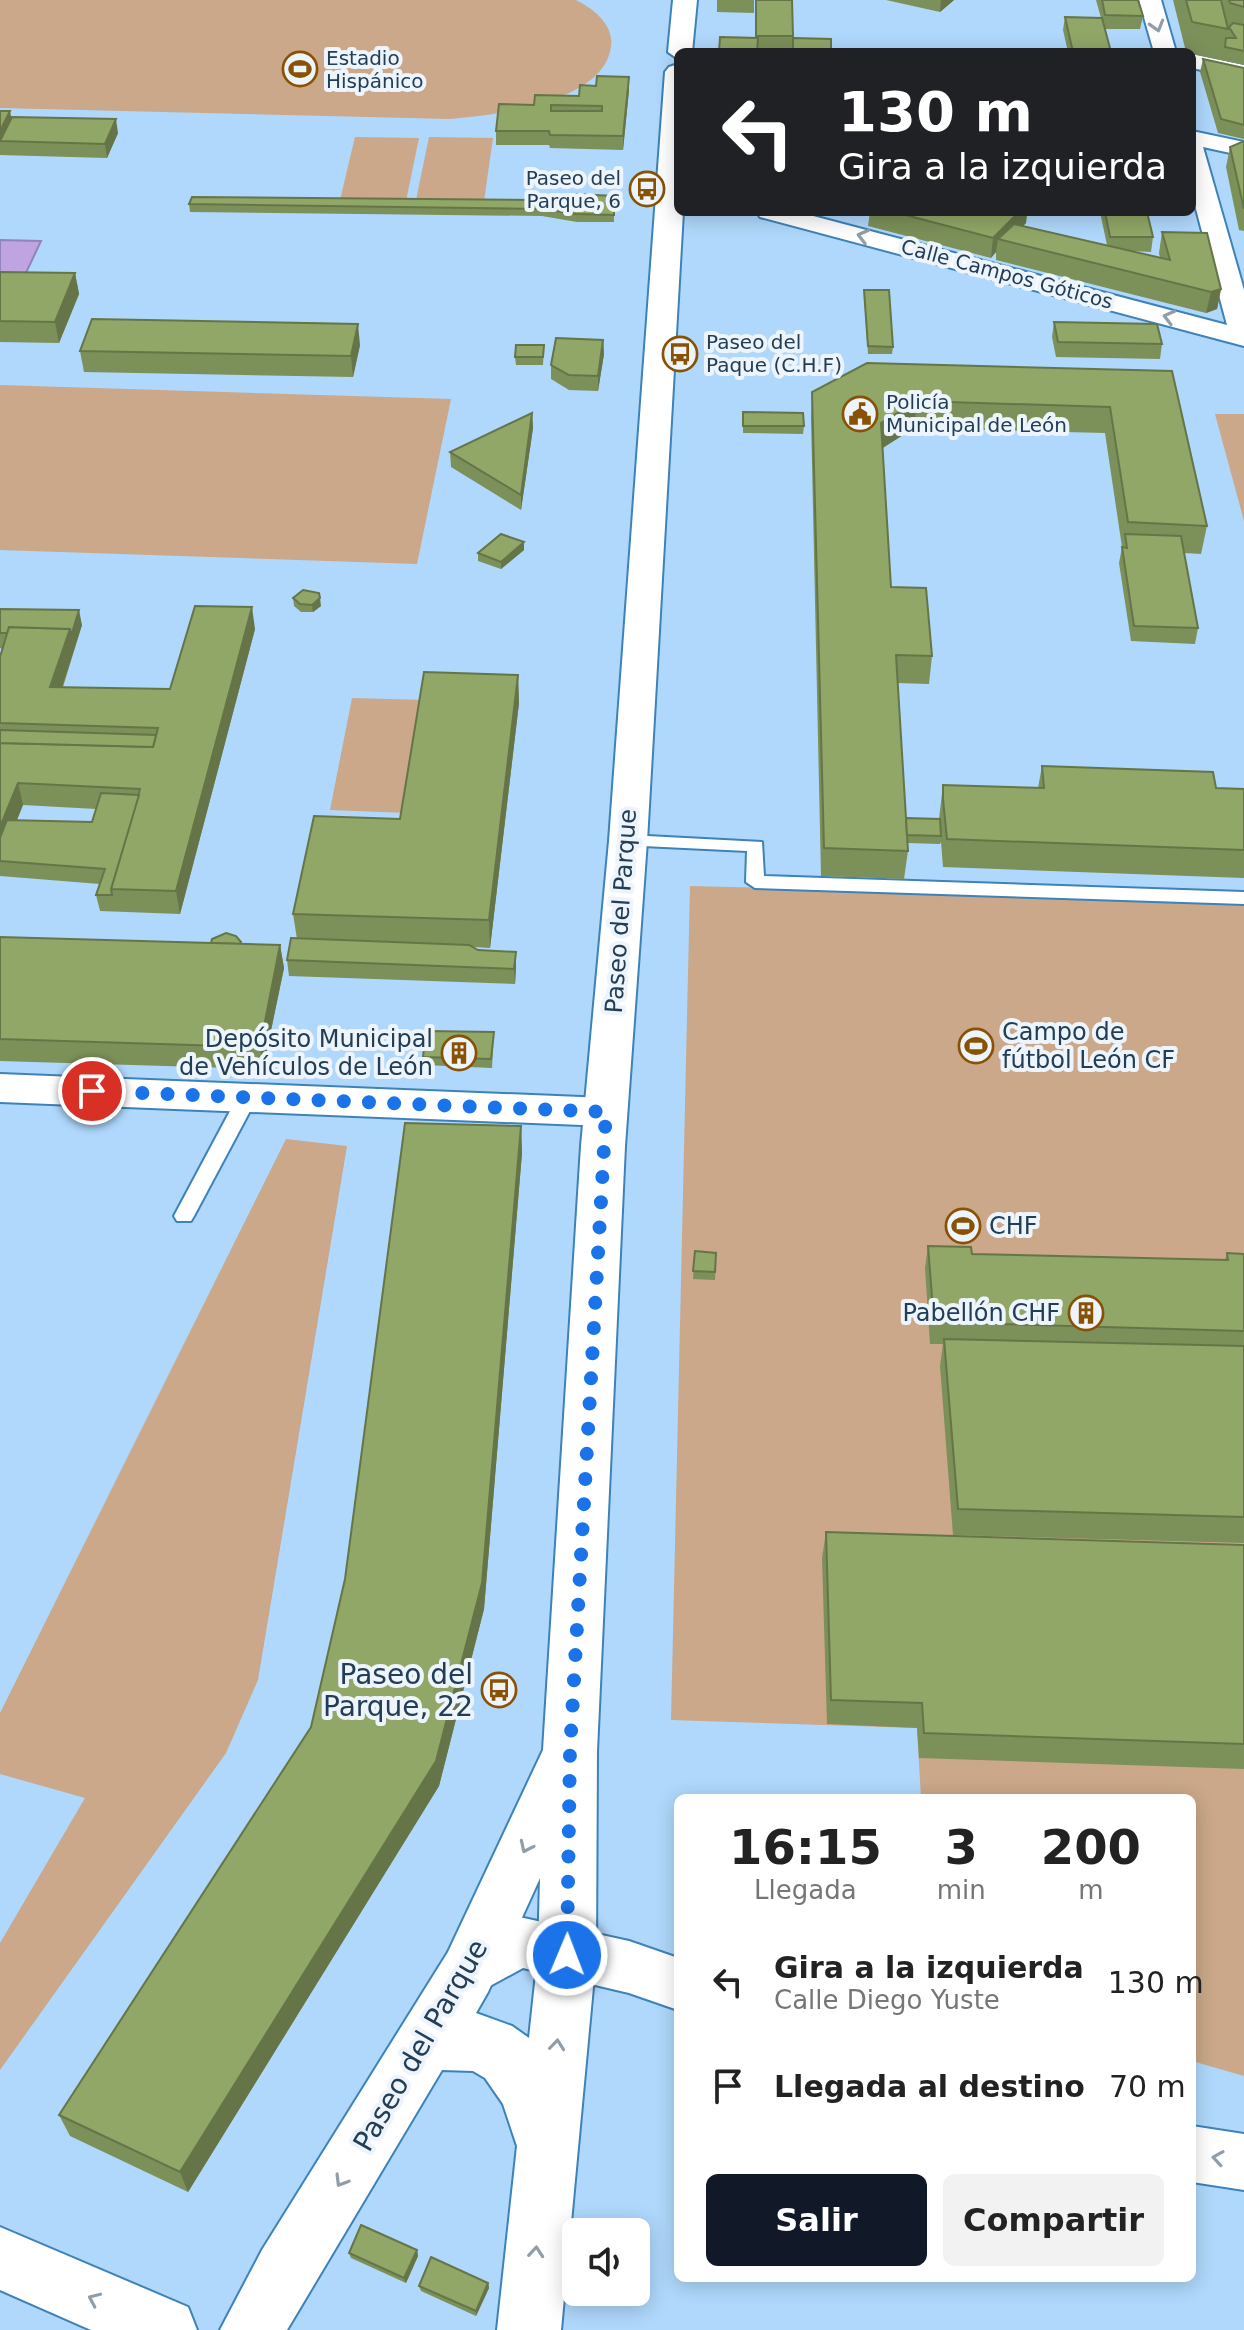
<!DOCTYPE html>
<html lang="es">
<head>
<meta charset="utf-8">
<style>
	body { margin:0; font-family:"DejaVu Sans",sans-serif; background:#f2f2f2; color:#222; height:100vh; display:flex; flex-direction:column; font-size:30px; white-space:nowrap }
	* { box-sizing:border-box; margin:0 }
	p { font-size:26px; color:#767676 }
	.icon { flex:none; width:44px; height:44px; fill:none; stroke:currentColor; stroke-width:2; stroke-linecap:round; stroke-linejoin:round }
	.map { position:relative; flex:1; overflow:hidden }
	.sheet { position:absolute; left:674px; top:1794px; width:522px; height:488px; display:flex; flex-direction:column; background:#fff; border-radius:12px; box-shadow:0 4px 20px #0003 }
	.sheet>* { flex:none }
	.hud { position:absolute; left:674px; top:48px; width:522px; height:168px; border-radius:12px; box-shadow:0 4px 20px #0003; background:#202124; color:#fff; overflow:hidden }
	.controls { position:absolute; left:562px; top:2218px; display:grid; gap:16px }
	.controls a { display:grid; place-items:center; width:88px; height:88px; border-radius:12px; background:#fff; box-shadow:0 4px 20px #0003; font-size:40px }
	.pin { position:absolute; display:grid; place-items:center; width:68px; height:68px; color:#fff; margin:-34px; border:4px solid #fff; border-radius:50%; box-shadow:0 2px 8px #0007 }
	.me { position:absolute; width:88px; margin:-44px; rotate:1deg; stroke-linejoin:round; filter:drop-shadow(0 0 6px #0008) }
	.turn { display:flex; align-items:center; gap:28px; height:168px; padding:0 32px; font-size:36px }
	.turn .icon { width:104px; height:104px; stroke-width:2.5 }
	.turn b { display:block; font-size:56px; line-height:68px }
	.eta { display:flex; justify-content:space-evenly; align-items:center; height:136px; text-align:center }
	.eta b { font-size:48px; font-weight:700; line-height:56px }
	.action { display:flex; gap:16px; margin-top:auto; padding:16px 32px }
	.action a { flex:1; height:92px; border-radius:12px; background:#111827; color:#fff; font-size:32px; font-weight:700; line-height:92px; text-align:center }
	.action a+a { background:#f2f2f2; color:#222 }
	ul { padding:0; list-style:none }
	li { display:flex; align-items:center; gap:24px; height:104px; padding:0 32px }
	li div { flex:1 }
	li b { display:block; font-size:30px }
	li em { font-style:normal }
	.map>svg:first-child { display:block }
	.green { fill:#caa889 }
	.water { fill:#c0a4e2; stroke:#9085b8; stroke-width:2 }
	.lines { fill:none; stroke-linecap:round; stroke-linejoin:round }
	.lane-casing { stroke:#3d82b8; stroke-width:4 }
	.street-casing { stroke:#3d82b8; stroke-width:4 }
	.secondary-casing { stroke:#3d82b8; stroke-width:4 }
	.lane { fill:#fff; fill-rule:evenodd }
	.street { fill:#fff; fill-rule:evenodd }
	.secondary { fill:#fff; fill-rule:evenodd }
	.wall { fill:#7c9059; fill-rule:evenodd }
	.shaded-wall { fill:#657548 }
	.building { fill:#90a767; stroke:#657548; stroke-width:2; fill-rule:evenodd }
	.oneway { stroke:#909eaa }
	.route { stroke:#1a73e8; stroke-width:14; stroke-dasharray:0 25.2 }
	.labels { text-anchor:middle; stroke-width:8; stroke-linejoin:round; paint-order:stroke }
	.far-poi-label { font-size:20px; fill:#213e56; stroke:#eef4fb; text-anchor:start }
	.far-street-label { font-size:20px; fill:#213e56; stroke:#eef4fb }
	.street-label { font-size:24px; fill:#213e56; stroke:#eef4fb }
	.poi-label { font-size:24px; fill:#213e56; stroke:#eef4fb; text-anchor:start }
	.near-poi-label { font-size:28px; fill:#213e56; stroke:#eef4fb; text-anchor:end }
	.near-street-label { font-size:28px; fill:#213e56; stroke:#eef4fb }
</style>
</head>
<body>
<div class="map">
<svg width="1244" height="2330" viewBox="0 0 1244 2330">
	<rect width="100%" height="100%" fill="#afd8fc"/>
	<g class="green">
		<path d="M0,0H576C594,9 614,25 611,46C605,103 494,115 450,119L0,108Z"/>
		<path d="M355,137L419,138L406,201L340,200Z"/>
		<path d="M429,137L493,138L484,201L416,200Z"/>
		<path d="M0,385L451,399L417,564L0,550Z"/>
		<path d="M1215,414H1244V521Z"/>
		<path d="M352,698L426,700L407,813L330,810Z"/>
		<path d="M690,886L1244,900V2076L1192,2061V1798H921L917,1728L671,1720Z"/>
		<path d="M286,1139L347,1146L258,1680L226,1753L0,2070V1943L85,1798L0,1774V1713Z"/>
	</g>
	<path class="water" d="M0,240L41,241L24,277L0,276Z"/>
	<g class="lines">
		<g class="lane-casing">
			<g id="lane">
				<path d="M628,835L762,842L764,876L1244,892V904L755,888L746,882L747,851L622,845L619,841Z"/>
				<path d="M247,1091L257,1098L194,1216L191,1221H177L174,1216L237,1098Z"/>
			</g>
		</g>
		<g class="street-casing">
			<g id="street">
				<path d="M1139,0H1161L1176,52H1154Z"/>
				<path d="M1192,54L1244,65V79L1192,68Z"/>
				<path d="M1192,131L1244,142V156L1203,147L1244,290V346L760,217L757,212H798L1227,325L1192,194Z"/>
				<path d="M0,1074L606,1098L620,1102L626,1112L620,1122L606,1126L0,1102Z"/>
				<path d="M519,1917L629,1941L678,1958V2010L629,1993L523,1968L468,1998L449,1990L442,1972L449,1954Z"/>
				<path d="M1192,2126L1244,2134V2190L1192,2182Z"/>
			</g>
		</g>
		<g class="secondary-casing">
			<g id="secondary">
				<path d="M673,0H697L692,52H678V59L668,52Z"/>
				<path d="M678,64V212H683L647,841L625,1146L597,1751L596,1955L561,2330H497L517,2146L503,2104L485,2078L473,2071L442,2070L287,2330H220L262,2250L448,1952L543,1750L581,1146L609,841L665,72L669,67ZM540,1878L538,1955L529,2038L512,2026L476,2013L488,1992Z"/>
				<path d="M0,2227L188,2307L197,2330H91L0,2290Z"/>
			</g>
		</g>
		<use href="#lane" class="lane"/>
		<use href="#street" class="street"/>
		<use href="#secondary" class="secondary"/>
	</g>
	<g class="wall">
		<path d="M717,0H754V13L717,12Z"/>
		<path d="M756,0H792L793,38L831,52H792V50L757,49L755,38Z"/>
		<path d="M886,0H954L940,12Z"/>
		<path d="M1096,0H1138L1143,16L1140,29H1105L1111,52H1068L1063,30L1065,17L1101,18Z"/>
		<path d="M1173,0H1244V65L1192,54V52H1186Z"/>
		<path d="M1203,59L1244,68V139L1218,133L1200,72Z"/>
		<path d="M629,90L623,150L550,148L549,145H496V131L534,105L579,96Z"/>
		<path d="M0,111L12,117L118,133L107,158L0,155Z"/>
		<path d="M1244,141V231L1239,230L1226,167L1230,147Z"/>
		<path d="M614,196V222H577L542,216L190,212L189,204L542,200Z"/>
		<path d="M870,212H1027L1026,223L1023,226L1107,245L1100,212H1147L1153,237L1151,252L1132,251L1160,258L1159,253L1162,232L1221,289L1217,309L1206,313L996,260V252L991,258L868,226Z"/>
		<path d="M0,272L75,273L79,294L59,343L0,342Z"/>
		<path d="M864,290L893,347L892,354H868L864,297Z"/>
		<path d="M1054,322L1162,344L1160,359L1056,357L1052,337Z"/>
		<path d="M603,340L604,354L598,391L569,390L551,379V365Z"/>
		<path d="M360,345L353,377L84,372L80,351Z"/>
		<path d="M544,345L543,365H516L515,357Z"/>
		<path d="M1172,371L1207,526L1201,554L1184,553L1198,628L1195,644L1131,641L1119,563L1122,547L1105,433L914,428L883,448L891,587L932,656L929,684L897,683L906,818L939,819L943,785L1038,788L1042,766L1216,788L1244,789V878L943,867L941,842L940,844L907,843L908,851L904,879L821,876L811,418L812,392Z"/>
		<path d="M743,412L804,426L803,434L743,433Z"/>
		<path d="M532,413L533,428L521,510L451,467L450,452Z"/>
		<path d="M524,550L501,569L478,561V553Z"/>
		<path d="M293,598L321,606L313,612H301L294,606Z"/>
		<path d="M0,609L82,625L63,687L170,689L255,629L180,914L100,911L96,895L100,884L0,876V656L2,649L0,648ZM23,805L96,809L92,822L17,820Z"/>
		<path d="M518,675L519,703L490,948L473,947L516,967L515,984L289,976L287,960L297,939L293,914L400,819Z"/>
		<path d="M0,937L280,945L284,968L263,1069L0,1061Z"/>
		<path d="M494,1032L492,1068L424,1065L423,1057Z"/>
		<path d="M521,1126L522,1153L484,1609L439,1786L188,2192L70,2136L59,2115L311,1727Z"/>
		<path d="M928,1246L972,1254L1225,1260L1227,1253L1244,1254V1543L953,1535L940,1366L943,1344H930L925,1268Z"/>
		<path d="M695,1251L716,1253L715,1280L693,1279Z"/>
		<path d="M826,1532L1244,1545V1769L919,1758L917,1728L827,1724L822,1558Z"/>
		<path d="M417,2250L418,2256L406,2283L351,2258L349,2253Z"/>
		<path d="M488,2283L489,2288L476,2316L421,2291L419,2286Z"/>
	</g>
	<g class="shaded-wall">
		<path d="M941,0H954L940,12Z"/>
		<path d="M629,77V90L623,150V136Z"/>
		<path d="M10,111L14,131L0,141V131Z"/>
		<path d="M116,119L118,133L107,158L105,144Z"/>
		<path d="M1019,212H1027L1026,223L1007,241L998,239L996,252L991,258L993,238Z"/>
		<path d="M75,273L79,294L59,343L55,322Z"/>
		<path d="M1221,289L1217,309L1206,313L1211,292Z"/>
		<path d="M358,324L360,345L353,377L351,356Z"/>
		<path d="M603,340L604,354L598,391V376Z"/>
		<path d="M917,401L914,428L879,450L881,423Z"/>
		<path d="M532,413L533,428L521,510V495Z"/>
		<path d="M524,542V550L501,569V562Z"/>
		<path d="M320,598L321,606L313,612L312,605Z"/>
		<path d="M252,607L255,629L180,914L176,891Z"/>
		<path d="M79,610L82,625L55,709L50,687L70,629Z"/>
		<path d="M518,675L519,703L490,948L489,920Z"/>
		<path d="M18,783L23,805L0,861V827Z"/>
		<path d="M280,945L284,968L263,1069L260,1047Z"/>
		<path d="M516,952V967L515,984L514,969Z"/>
		<path d="M521,1126L522,1153L484,1609L439,1786L188,2192L180,2172Z"/>
		<path d="M417,2250L418,2256L406,2283L404,2278Z"/>
		<path d="M488,2283L489,2288L476,2316V2311Z"/>
	</g>
	<g class="building">
		<path d="M756,0H792L793,36H756Z"/>
		<path d="M1102,0H1138L1143,16L1105,15Z"/>
		<path d="M1186,0H1221L1228,29L1192,22Z"/>
		<path d="M1229,0H1244V7L1230,3Z"/>
		<path d="M1065,17L1102,18L1111,52H1073Z"/>
		<path d="M1233,23L1244,25V51L1225,47L1226,38H1236L1229,27Z"/>
		<path d="M720,37L758,38L757,52H719Z"/>
		<path d="M793,38L831,39V52H793Z"/>
		<path d="M1203,59L1244,68V125L1221,119Z"/>
		<path d="M597,76L629,77L623,136L550,135L549,131H496L499,104L534,105L535,95L579,96L580,85L596,86ZM551,105L602,106V111H551Z"/>
		<path d="M0,111H10L0,131Z"/>
		<path d="M12,117L116,119L105,144L0,141Z"/>
		<path d="M1244,141V209L1230,147Z"/>
		<path d="M575,194L614,196V215L576,214L542,209L189,204L192,197L542,200Z"/>
		<path d="M894,212H1019L993,238Z"/>
		<path d="M1105,212H1147L1153,237H1110Z"/>
		<path d="M1014,224L1170,260L1162,232L1207,233L1221,289L1211,292L998,239Z"/>
		<path d="M0,272L75,273L55,322L0,321Z"/>
		<path d="M864,290H889L893,347L868,346Z"/>
		<path d="M92,319L358,324L351,356L80,351Z"/>
		<path d="M1054,322L1157,324L1162,344L1058,342Z"/>
		<path d="M556,338L603,340L598,376L569,375L551,365Z"/>
		<path d="M516,345H544L543,357H515Z"/>
		<path d="M867,363L1172,371L1207,526L1128,522L1110,407L917,401L881,423L891,587L926,588L932,656L896,655L908,851L824,848L812,392Z"/>
		<path d="M743,412L803,413L804,426H743Z"/>
		<path d="M532,413L521,495L450,452Z"/>
		<path d="M501,534L524,542L501,562L478,553Z"/>
		<path d="M1125,534L1181,536L1198,628L1134,626L1122,547L1127,548Z"/>
		<path d="M303,590L319,593L320,598L312,605L300,604L293,598Z"/>
		<path d="M195,606L252,607L176,891L111,889L140,789L18,783L0,827V743L153,747L158,728L0,723V657L9,627L70,629L50,687L170,689Z"/>
		<path d="M0,609L79,610L71,636L70,629L9,627L7,633H0Z"/>
		<path d="M424,672L518,675L489,920L293,914L314,816L400,819Z"/>
		<path d="M0,730L156,735L153,747L0,743Z"/>
		<path d="M1042,766L1213,772L1216,788L1244,789V850L947,839L943,799V785L1044,788Z"/>
		<path d="M101,793L139,795L111,889L112,895H96L105,869L0,861V838L7,820L92,822Z"/>
		<path d="M906,818L940,819L941,836L907,835Z"/>
		<path d="M226,933L236,936L241,942L240,944L211,943L212,939Z"/>
		<path d="M0,937L280,945L260,1047L0,1039Z"/>
		<path d="M291,938L469,945L478,950L516,952L514,969L287,960Z"/>
		<path d="M426,1031L494,1032L491,1059L423,1057Z"/>
		<path d="M405,1123L521,1126L482,1583L436,1761L180,2172L59,2115L311,1727L345,1579Z"/>
		<path d="M928,1246L971,1247L972,1254L1228,1260L1227,1253L1244,1254V1331L934,1322Z"/>
		<path d="M695,1251L716,1253L715,1272L693,1271Z"/>
		<path d="M944,1339L1244,1346V1517L958,1509Z"/>
		<path d="M826,1532L1244,1545V1744L924,1733L922,1703L831,1700Z"/>
		<path d="M361,2225L417,2250L404,2278L349,2253Z"/>
		<path d="M431,2257L488,2283L476,2311L419,2286Z"/>
	</g>
	<defs><path id="oneway-chevron" d="M-2-3.5L2.5 0L-2 3.5" fill="none" stroke-width="1.6" stroke-linecap="round" stroke-linejoin="round" transform="scale(2)"/></defs>
	<g class="oneway">
		<use href="#oneway-chevron" transform="translate(1157 26) rotate(74)"/>
		<use href="#oneway-chevron" transform="translate(863 236) rotate(-166)"/>
		<use href="#oneway-chevron" transform="translate(1169 317) rotate(-165)"/>
		<use href="#oneway-chevron" transform="translate(526 1847) rotate(115)"/>
		<use href="#oneway-chevron" transform="translate(557 2045) rotate(-84)"/>
		<use href="#oneway-chevron" transform="translate(1218 2158) rotate(-171)"/>
		<use href="#oneway-chevron" transform="translate(341 2181) rotate(121)"/>
		<use href="#oneway-chevron" transform="translate(536 2252) rotate(-85)"/>
		<use href="#oneway-chevron" transform="translate(94 2299) rotate(-156)"/>
	</g>
	<g class="lines">
		<path class="route" d="M92,1091L606,1112L570,1751L567,1955"/>
	</g>
	<defs>
		<g id="stadium-ring" transform="scale(1.8)"><circle r="9.5" fill="#eef4fb" stroke="#895104" stroke-width="1.5"/><path d="M0-5a6.5 5 0 1 0 0 10a6.5 5 0 1 0 0-10ZM-3.5-1.8h7v3.6h-7Z" fill="#895104"/></g>
		<g id="bus-ring" transform="scale(1.8)"><circle r="9.5" fill="#eef4fb" stroke="#895104" stroke-width="1.5"/><path d="M-5-6H5V4H4V6H2V4H-2V6H-4V4H-5ZM-3.5-4V0h7V-4ZM-3.5 1.2v1.5H-2V1.2ZM2 1.2v1.5H3.5V1.2Z" fill="#895104"/></g>
		<g id="civic-ring" transform="scale(1.8)"><circle r="9.5" fill="#eef4fb" stroke="#895104" stroke-width="1.5"/><path d="M-.6-6.5H3V-4.5H.6V-3L4-1V1h2V6H-6V1h2V-1L-.6-3ZM-1.2 2.5V6h2.4V2.5Z" fill="#895104"/></g>
		<g id="building-ring" transform="scale(1.8)"><circle r="9.5" fill="#eef4fb" stroke="#895104" stroke-width="1.5"/><path d="M-4-6H4V6H1V3H-1V6H-4ZM-2.5-4.3h1.7v1.8h-1.7ZM.8-4.3h1.7v1.8H.8ZM-2.5-1h1.7V.8h-1.7ZM.8-1h1.7V.8H.8Z" fill="#895104"/></g>
	</defs>
	<g fill-rule="evenodd">
		<use href="#stadium-ring" x="300" y="69"/>
		<use href="#bus-ring" x="647" y="189"/>
		<use href="#bus-ring" x="680" y="354"/>
		<use href="#civic-ring" x="860" y="414"/>
		<use href="#stadium-ring" x="976" y="1046"/>
		<use href="#building-ring" x="459" y="1053"/>
		<use href="#stadium-ring" x="963" y="1226"/>
		<use href="#building-ring" x="1086" y="1313"/>
		<use href="#bus-ring" x="499" y="1690"/>
	</g>
	<g class="labels">
		<g class="far-poi-label">
			<text x="326" y="65">Estadio<tspan x="326" dy="23">Hispánico</tspan></text>
			<text x="621" y="185" text-anchor="end">Paseo del<tspan x="621" dy="23">Parque, 6</tspan></text>
			<text x="706" y="349">Paseo del<tspan x="706" dy="23">Paque (C.H.F)</tspan></text>
			<text x="886" y="409">Policía<tspan x="886" dy="23">Municipal de León</tspan></text>
		</g>
		<g class="far-street-label">
			<text transform="translate(1007 274) rotate(15)" y="7">Calle Campos Góticos</text>
		</g>
		<g class="street-label">
			<text transform="translate(621 911) rotate(-86)" y="8">Paseo del Parque</text>
		</g>
		<g class="poi-label">
			<text x="1002" y="1040">Campo de<tspan x="1002" dy="28">fútbol León CF</tspan></text>
			<text x="433" y="1047" text-anchor="end">Depósito Municipal<tspan x="433" dy="28">de Vehículos de León</tspan></text>
			<text x="989" y="1234">CHF</text>
			<text x="1060" y="1321" text-anchor="end">Pabellón CHF</text>
		</g>
		<g class="near-poi-label">
			<text x="473" y="1684">Paseo del<tspan x="473" dy="32">Parque, 22</tspan></text>
		</g>
		<g class="near-street-label">
			<text transform="translate(420 2045) rotate(-60)" y="10">Paseo del Parque</text>
		</g>
	</g>
</svg>
<div class="controls">
<a><svg class="icon" aria-label="sound" viewBox="0 0 24 24"><path d="M4 9h4l5-4v14l-5-4H4zM17 9q2 3 0 6"/></svg></a>
</div>
<div class="pin" style="left:92px;top:1091px;background:#d93025"><svg class="icon" aria-label="arrive" viewBox="0 0 24 24"><path d="M6 21V4h12l-3 4 3 4H6"/></svg></div>
<svg class="me" style="left:567px;top:1955px" viewBox="-20 -20 40 40"><circle r="17" fill="#1a73e8" stroke="#fff" stroke-width="3"/><path d="M0-11L8 9 0 5-8 9z" fill="#fff"/></svg>
<div class="hud">
<div class="turn"><svg class="icon" aria-label="left" viewBox="0 0 24 24"><path d="M17 20v-9H6M10 6l-5 5 5 5"/></svg><div><b>130 m</b>Gira a la izquierda</div></div>
</div>
<section class="sheet">
<div class="eta">
<div><b>16:15</b><p>Llegada</p></div>
<div><b>3</b><p>min</p></div>
<div><b>200</b><p>m</p></div>
</div>
<ul>
<li><svg class="icon" aria-label="left" viewBox="0 0 24 24"><path d="M17 20v-9H6M10 6l-5 5 5 5"/></svg><div><b>Gira a la izquierda</b><p>Calle Diego Yuste</p></div><em>130 m</em></li>
<li><svg class="icon" aria-label="arrive" viewBox="0 0 24 24"><path d="M6 21V4h12l-3 4 3 4H6"/></svg><div><b>Llegada al destino</b></div><em>70 m</em></li>
</ul>
<div class="action"><a>Salir</a><a>Compartir</a></div>
</section>
</div>
</body>
</html>
